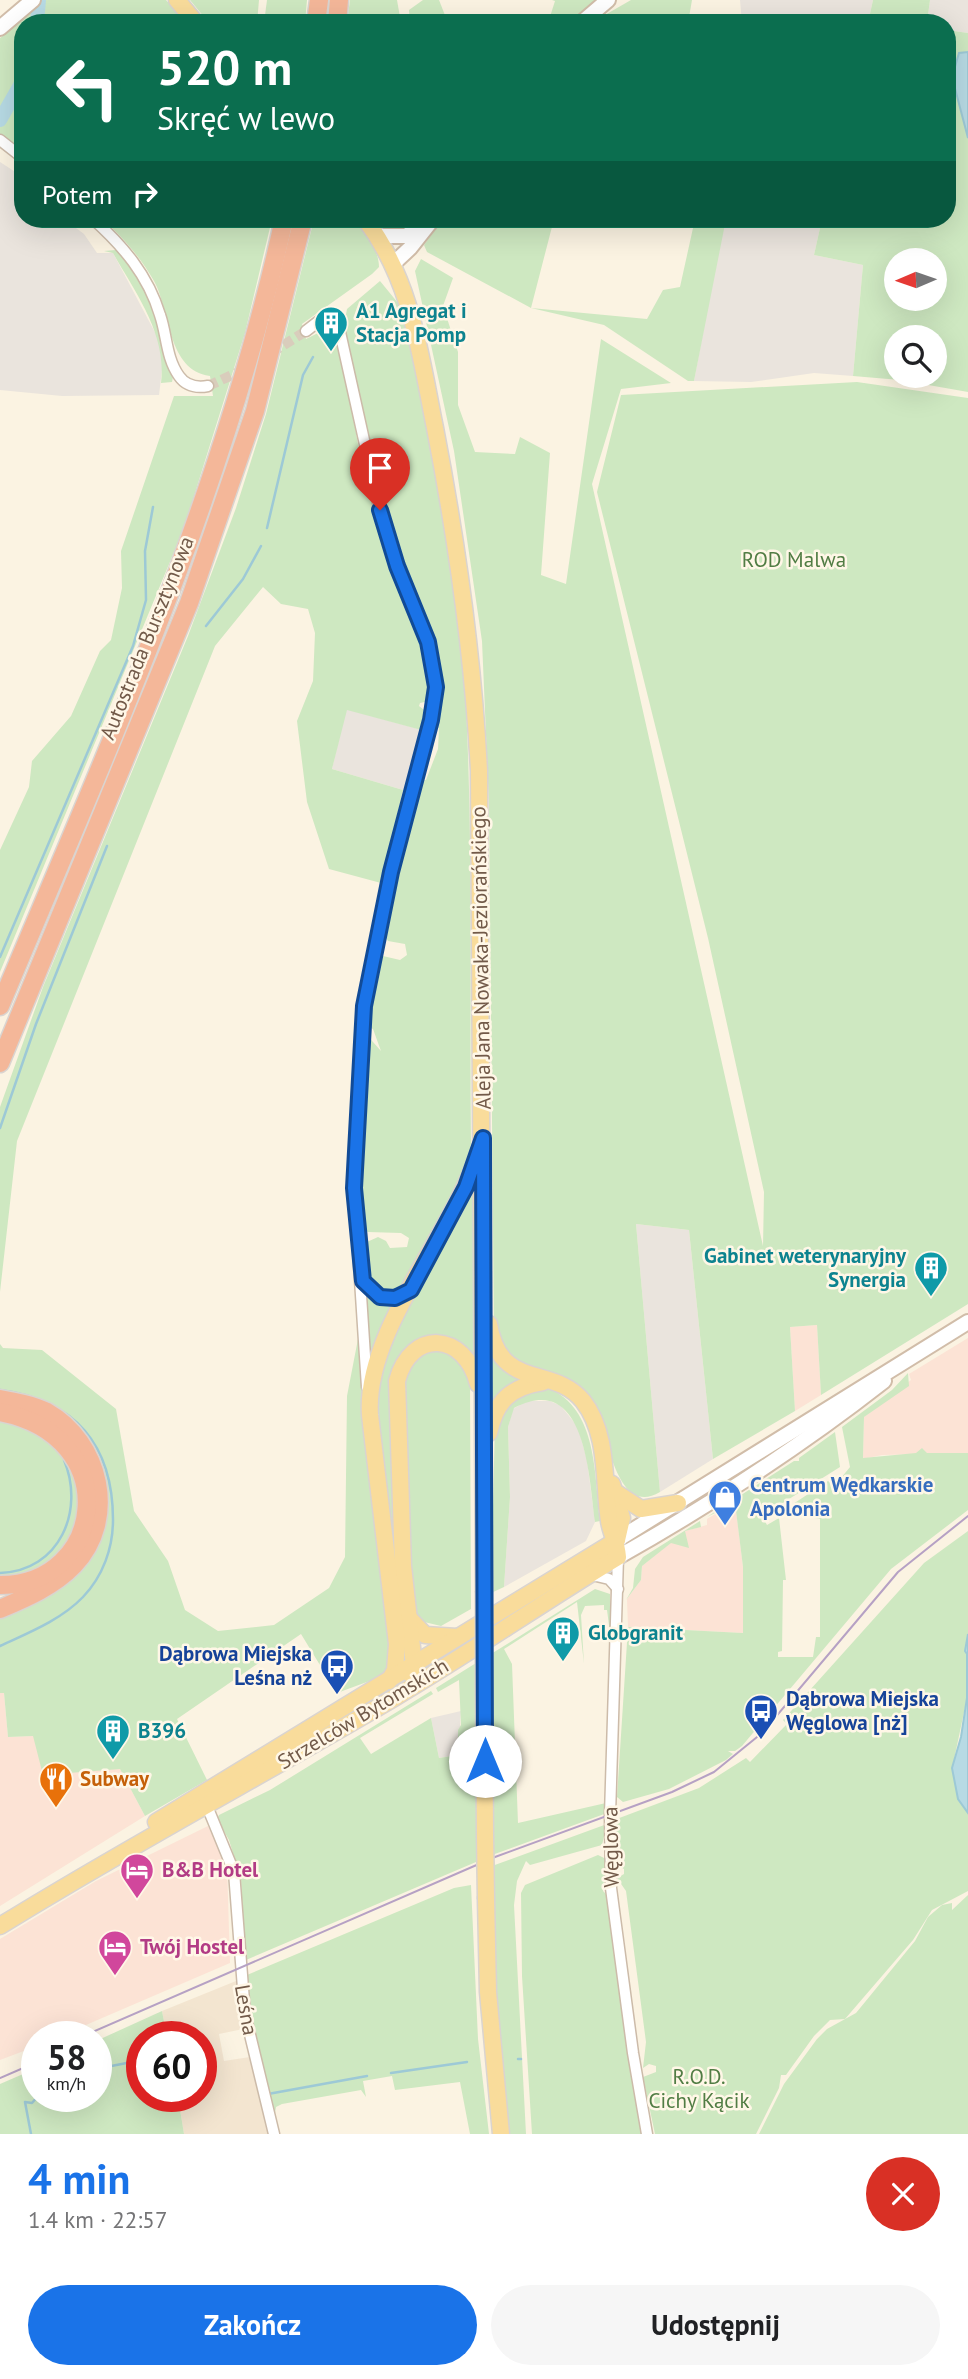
<!DOCTYPE html>
<html lang="pl">
<head>
<meta charset="utf-8">
<style>
	body { margin:0; font-family:"PT Sans",sans-serif; background:#f6f6f6; color:#202124; height:100vh; display:flex; flex-direction:column; font-size:26px; white-space:nowrap }
	* { box-sizing:border-box; margin:0 }
	p { font-size:23px; color:#757577 }
	.icon { flex:none; width:38px; height:38px; fill:none; stroke:currentColor; stroke-width:2; stroke-linecap:round; stroke-linejoin:round }
	.map { position:relative; height:2134px; overflow:hidden }
	.side { display:flex; flex-direction:column; background:#fff; flex:1 }
	.side>* { flex:none }
	.hud { position:absolute; left:14px; top:14px; width:942px; height:214px; border-radius:28px; box-shadow:0 7px 28px #0002; background:#0b6e4f; color:#fff; overflow:hidden }
	.needle { width:46px; rotate:268deg }
	.tools { position:absolute; left:884px; top:248px; display:grid; gap:14px }
	.tools a { display:grid; place-items:center; width:63px; height:63px; border-radius:50%; background:#fff; box-shadow:0 7px 28px #0002; font-size:35px }
	.speed { position:absolute; left:21px; top:2021px; display:flex; gap:14px; font-size:35px; font-weight:700; text-align:center }
	.speed>* { display:grid; place-content:center; width:91px; height:91px; border-radius:50%; background:#fff; box-shadow:0 7px 28px #0002; line-height:1 }
	.speed small { font-size:18px; font-weight:400 }
	.speed .limit { border:10px solid #d22; background:#fff; color:#111 }
	.pin { position:absolute; display:grid; place-items:center; width:60px; height:60px; color:#fff; margin:-72px -30px; border-radius:50% 50% 50% 0; rotate:-45deg; box-shadow:0 0 7px #0007 }
	.pin .icon { rotate:45deg }
	.me { position:absolute; width:77px; margin:-38px; rotate:0deg; stroke-linejoin:round; filter:drop-shadow(0 0 5px #0008) }
	.turn { display:flex; align-items:center; gap:24px; height:147px; padding:0 28px; font-size:32px }
	.turn .icon { width:91px; height:91px; stroke-width:2.5 }
	.turn b { display:block; font-size:49px; line-height:60px }
	.then { display:flex; align-items:center; height:66px; padding:0 28px; background:#0003; gap:14px; font-size:26px }
	.round { display:grid; place-items:center; flex:none; width:74px; height:74px; border-radius:37px; background:#f6f6f6 }
	.head { display:flex; align-items:center; justify-content:space-between; height:119px; padding:0 28px }
	h1 { font-size:42px; font-weight:800; line-height:52px; color:#1a73e8 }
	.cta { display:flex; gap:14px; margin-top:auto; padding:14px 28px }
	.cta a { flex:1; height:80px; border-radius:42px; background:#1a73e8; color:#fff; font-size:28px; font-weight:800; line-height:80px; text-align:center }
	.cta a+a { background:#f6f6f6; color:#202124 }
	.map>svg:first-child { display:block }
	.residential { fill:#f3e5d0 }
	.commercial { fill:#fce3d5 }
	.industrial { fill:#eae4dd }
	.green { fill:#cee8c1; fill-rule:evenodd }
	.water { fill:#b7dae4; stroke:#9dc9d6; stroke-width:2 }
	.lines { fill:none; stroke-linecap:round; stroke-linejoin:round }
	.stream { stroke:#9dc9d6; stroke-width:2.5 }
	.river { stroke:#b7dae4; stroke-width:14 }
	.street-tunnel { stroke:#d9cdbc; stroke-width:10; stroke-dasharray:10 5; stroke-linecap:butt }
	.street-casing { stroke:#ccbba9; stroke-width:13 }
	.secondary-casing { stroke:#d1bda9; stroke-width:18 }
	.primary-casing { stroke:#dad4d0; stroke-width:19 }
	.highway-casing { stroke:#dad4d0; stroke-width:21 }
	.street { stroke:#fff; stroke-width:10 }
	.secondary { stroke:#fff; stroke-width:14 }
	.primary { stroke:#f9dc9b; stroke-width:16 }
	.highway { stroke:#f4b799; stroke-width:18 }
	.tram { stroke:#b6a1c4; stroke-width:2 }
	.primary-bridge-casing { stroke:#dad4d0; stroke-width:19; stroke-linecap:butt }
	.primary-bridge { stroke:#f9dc9b; stroke-width:16 }
	.route-casing { stroke:#114b97; stroke-width:18 }
	.route { stroke:#1a73e8; stroke-width:12 }
	.labels { text-anchor:middle; stroke-width:5; stroke-linejoin:round; paint-order:stroke }
	.culture-label { font-size:21px; font-weight:bold; fill:#0d838f; stroke:#fff7e7; text-anchor:start }
	.park-label { font-size:21px; fill:#517d44; stroke:#fff7e7 }
	.street-label { font-size:21px; fill:#725a49; stroke:#fff7e7 }
	.shop-label { font-size:21px; font-weight:bold; fill:#366cbe; stroke:#fff7e7; text-anchor:start }
	.transit-label { font-size:21px; font-weight:bold; fill:#164399; stroke:#fff7e7; text-anchor:end }
	.food-label { font-size:21px; font-weight:bold; fill:#c56008; stroke:#fff7e7; text-anchor:start }
	.hotel-label { font-size:21px; font-weight:bold; fill:#b23c85; stroke:#fff7e7; text-anchor:start }
</style>
</head>
<body>
<div class="map">
<svg width="968" height="2134" viewBox="0 0 968 2134">
	<rect width="100%" height="100%" fill="#fbf3e2"/>
	<path class="residential" d="M236,1981L243,2029L219,2034L224,2061L250,2057L270,2134H184L178,2097L201,2096V2037H167L162,2011Z"/>
	<g class="commercial">
		<path d="M817,1325L821,1395L795,1411L790,1327Z"/>
		<path d="M968,1338V1453L882,1455L863,1459L864,1417L911,1380L909,1374Z"/>
		<path d="M735,1502L743,1567V1633L628,1627L627,1599L641,1580L642,1566L685,1531L707,1525V1519Z"/>
		<path d="M0,1693H4L8,1737L33,1736L120,1769L145,1816L0,1906Z"/>
		<path d="M208,1826L227,1865L230,1963L58,2037H37V2046L0,2060V1939L96,1881Z"/>
	</g>
	<g class="industrial">
		<path d="M740,0H873L868,23H742Z"/>
		<path d="M930,0H968V33L947,30V23H927Z"/>
		<path d="M0,162L23,177V219H64L84,234L97,253H113L159,340L163,362L159,395L62,396L0,390Z"/>
		<path d="M724,219H822L814,255L863,265L853,376L814,373L751,382L694,381Z"/>
		<path d="M346,709L422,730L407,789L403,790L332,769Z"/>
		<path d="M636,1224L689,1230L713,1459L660,1492Z"/>
		<path d="M527,1401H550L561,1406L578,1427L587,1460L595,1522L586,1541L504,1587L510,1497L508,1427L513,1409Z"/>
		<path d="M461,1711L458,1755L439,1758L431,1718Z"/>
	</g>
	<g class="green">
		<path d="M46,0H166L186,23H23V153L0,134V38Z"/>
		<path d="M190,0H259L257,23H209Z"/>
		<path d="M267,0H307L305,23H264Z"/>
		<path d="M350,0H397L401,23H347Z"/>
		<path d="M423,0H439L448,23H410L409,10Z"/>
		<path d="M552,0H598L572,23H548L555,1Z"/>
		<path d="M631,0H692L688,23H591Z"/>
		<path d="M873,0H930L927,23H868Z"/>
		<path d="M947,30L968,33V392L900,380L853,376L863,265L814,255L822,219H947ZM896,261H934V299H896ZM896,338H934V376H896Z"/>
		<path d="M102,219H272L245,333L184,528L0,972V850L29,787L32,761L71,716L100,651L111,640L122,588L121,551L174,396H213L210,376C167,370 171,312 154,281C141,258 121,235 102,219Z"/>
		<path d="M314,219C323,219 339,216 347,219C363,225 379,249 379,267L372,274L302,324L306,339L324,330L339,340L364,477L391,565L428,659L432,694L429,701L420,703L419,706L428,713L425,731L347,710L332,769L403,790L381,883L329,869L307,802L297,721L313,681L315,633L308,609L281,604L263,587L215,646L17,1141L0,1292V1107L43,987L188,636L236,508L266,414Z"/>
		<path d="M443,219H554L531,308L647,319L663,290L680,287L695,219H726L694,381H688L604,325L531,308L427,252L424,245Z"/>
		<path d="M116,250C138,269 149,298 157,325C163,343 164,361 173,377L172,382L161,383C167,334 136,294 113,253L104,251Z"/>
		<path d="M421,259L453,278L443,306L458,352V405L475,452L515,454L520,437L550,453L541,575L566,584L601,339L671,383L621,389L592,484L763,1246L764,1192L708,938L597,492L621,395L857,382L968,398V1304L821,1395L817,1325L790,1327L795,1411L713,1459L689,1230L636,1224L660,1492C614,1519 608,1428 593,1403C568,1362 540,1381 512,1357C504,1350 499,1339 494,1330L489,805L482,641L454,451L415,271Z"/>
		<path d="M389,278L393,279C410,331 418,385 428,438C440,502 455,567 461,631C475,802 469,973 471,1144L466,1170L400,1294C366,1297 359,1270 367,1242L378,1237L386,1241L390,1248L407,1247L409,1238L401,1233L368,1232C350,1221 364,1061 365,1033L381,1051L373,1029L366,1026L378,961L383,956L400,960L407,955L405,944L388,941L383,932L420,781L426,780L438,749L439,728L434,726L440,687L437,661L387,529L344,325L347,309L380,281L398,303Z"/>
		<path d="M473,1185L476,1360L460,1344L404,1355L399,1560H392L376,1387L394,1336Z"/>
		<path d="M367,1296L398,1300L369,1368L366,1299Z"/>
		<path d="M358,1339L391,1661L386,1672L375,1679L337,1693L301,1634L177,1719L207,1780L145,1816L120,1769L43,1775L33,1736L8,1737L4,1693H0V1615L47,1593L103,1484L0,1394V1344L3,1348L42,1350L116,1409L134,1511L168,1561L185,1610L218,1631L274,1625L329,1588L345,1557L347,1396Z"/>
		<path d="M487,1342L527,1380L487,1413Z"/>
		<path d="M438,1351C456,1356 463,1363 470,1381L471,1609L441,1626L416,1620L411,1608L402,1388C410,1367 413,1353 438,1351Z"/>
		<path d="M908,1373L909,1386L864,1417L863,1458L916,1453L922,1448L927,1453H968V1510L891,1569L742,1746L735,1751H728L733,1754L726,1760L669,1789L623,1802L617,1797L628,1627L743,1633V1567L735,1503L707,1517L794,1461H799V1458L835,1432L840,1467L762,1516L767,1525L779,1518L786,1580H783L782,1651L778,1652V1657H813L816,1637H820V1519L814,1518V1512L789,1513L790,1506L828,1481L836,1487L841,1484V1478L850,1467L842,1427L892,1390Z"/>
		<path d="M548,1388C598,1409 594,1474 600,1521L595,1522C589,1477 586,1370 514,1408L508,1427L510,1497L504,1587L491,1593L495,1420L517,1392Z"/>
		<path d="M0,1417L45,1432L76,1471L81,1507L73,1536L47,1566L35,1572L0,1580Z"/>
		<path d="M700,1521L701,1527L685,1531L689,1548L671,1543L642,1566L641,1580L626,1600L633,1588L635,1569L643,1557Z"/>
		<path d="M968,1531V1634L965,1651L967,1655V1698L952,1769L958,1799L968,1813V1891L932,1910L913,1940L845,2019L830,2020L814,2036L786,2075H781L779,2088L756,2134H655L643,2077L656,2072V2066L649,2064L643,2068L646,2042L626,1891L617,1878L624,1874V1869L619,1866C619,1851 614,1836 614,1820L699,1788L746,1758L750,1762L787,1724L783,1720L924,1563Z"/>
		<path d="M595,1589L610,1594V1633L607,1610H604V1605L585,1606L581,1615L584,1664L577,1602L504,1649L512,1664L518,1823L606,1803L607,1813L492,1855L491,1654Z"/>
		<path d="M476,1663V1862L246,1960L242,1956L240,1926L243,1923L241,1879L229,1840L217,1819L219,1815L270,1790L431,1691L433,1694L360,1738L371,1754L431,1718L439,1758L458,1755V1730L461,1725L459,1680L438,1692L436,1688Z"/>
		<path d="M607,1824L602,1845L530,1865L526,1861L517,1881L514,1905L526,2134H506L495,2013L492,1866Z"/>
		<path d="M598,1855L606,1859L603,1891L608,1896L634,2086L643,2134H532L522,1976L521,1893L525,1885Z"/>
		<path d="M471,1885L478,2039L489,2134H470L460,2082L395,2090L392,2076L363,2081L366,2097L361,2090L282,2104L276,2107L275,2113L248,2022L253,2021L247,1975L454,1888Z"/>
		<path d="M968,1895V2134H759L784,2084L817,2039L827,2029L856,2013L915,1941L928,1917L942,1905L952,1903V1910Z"/>
		<path d="M162,2011L167,2037H142V2096L178,2097L184,2134H0V2084L37,2068V2096H96V2041Z"/>
	</g>
	<g class="water">
		<path d="M968,52V138L952,77L959,53Z"/>
		<path d="M968,1634V1813L958,1799L952,1768L961,1737L967,1698V1654L965,1651Z"/>
	</g>
	<g class="lines">
		<g class="stream">
			<path d="M267,528L303,375L313,357"/>
			<path d="M206,626L243,579L261,546"/>
			<path d="M0,957L133,646L146,600L145,551L153,507"/>
			<path d="M0,1128L36,1024L107,846"/>
			<path d="M0,1390C75,1400 113,1445 113,1520C113,1548 103,1576 83,1597C61,1620 28,1633 0,1646"/>
			<path d="M0,1573C60,1571 85,1510 64,1460"/>
			<path d="M161,2033V2037"/>
			<path d="M518,2059H521"/>
			<path d="M96,2069L142,2060"/>
			<path d="M391,2073L467,2062"/>
			<path d="M268,2094L367,2076"/>
			<path d="M31,2134L25,2102L32,2103L38,2096"/>
		</g>
		<g class="river">
			<path d="M37,23L39,0"/>
			<path d="M0,120L23,80"/>
		</g>
		<g class="street-tunnel">
			<path d="M271,353L306,331"/>
			<path d="M208,386L243,370"/>
		</g>
		<g class="street-casing">
			<g id="street">
				<path d="M0,140L23,158"/>
				<path d="M93,219C123,246 148,275 160,315C167,335 166,358 179,376C186,386 197,388 208,386"/>
				<path d="M306,331L328,314L335,319L340,332L384,530L428,642L436,687L431,720L383,912L361,1029L354,1188L367,1387"/>
				<path d="M363,1280C370,1297 389,1304 405,1294"/>
				<path d="M618,1557L610,1815L611,1888L633,2053L647,2134"/>
				<path d="M592,1575L609,1579L618,1589"/>
				<path d="M207,1806L234,1872L245,2014L274,2134"/>
			</g>
		</g>
		<g class="secondary-casing">
			<g id="secondary">
				<path d="M581,23L608,0"/>
				<path d="M0,28L33,0"/>
				<path d="M378,236H406L425,223"/>
				<path d="M394,263L410,248L433,219"/>
				<path d="M617,1540L968,1322"/>
				<path d="M618,1557C710,1505 801,1446 884,1381"/>
			</g>
		</g>
		<g class="primary-casing">
			<g id="primary">
				<path d="M177,0L196,23"/>
				<path d="M365,219C412,281 420,354 435,428C457,542 473,655 479,771L484,1591"/>
				<path d="M489,1433C496,1401 510,1387 543,1382"/>
				<path d="M612,1484L622,1518L617,1540"/>
				<path d="M615,1492L641,1509L678,1503"/>
				<path d="M408,1617L425,1635L457,1637"/>
				<path d="M410,1674L414,1665L403,1566L397,1381C411,1328 465,1332 478,1384"/>
				<path d="M389,1681L395,1670L397,1644L370,1415C364,1331 452,1235 478,1154"/>
				<path d="M484,1685L485,1836"/>
				<path d="M156,1822L617,1540"/>
				<path d="M486,1899L488,1992L501,2134"/>
				<path d="M0,1926C129,1846 263,1775 394,1698C470,1653 542,1603 618,1557C617,1542 611,1534 609,1521C603,1482 609,1434 583,1401C553,1364 500,1392 489,1324"/>
			</g>
		</g>
		<g class="highway-casing">
			<g id="highway">
				<path d="M316,23L319,0"/>
				<path d="M337,23L339,0"/>
				<path d="M0,1006C108,748 224,493 284,219"/>
				<path d="M0,1063L189,603L255,411L303,219"/>
				<path d="M0,1399C16,1402 32,1405 47,1412C100,1442 118,1519 74,1565C54,1586 26,1598 0,1609"/>
				<path d="M0,1412C126,1436 105,1586 0,1585"/>
			</g>
		</g>
		<use href="#street" class="street"/>
		<use href="#secondary" class="secondary"/>
		<use href="#primary" class="primary"/>
		<use href="#highway" class="highway"/>
		<g class="tram">
			<path d="M81,2037L495,1857L672,1792L714,1772L762,1733L898,1572L968,1516"/>
			<path d="M0,2078L37,2062"/>
		</g>
		<g class="primary-bridge-casing">
			<g id="primary-bridge">
				<path d="M484,1591V1685"/>
				<path d="M485,1836L486,1899"/>
			</g>
		</g>
		<use href="#primary-bridge" class="primary-bridge"/>
	</g>
	<g class="lines">
		<g class="route-casing">
			<path id="route" d="M380,510L397,566L428,642L436,687L431,720L391,872L364,1006L354,1188L363,1281L380,1297L395,1298L411,1290L466,1187L483,1138L485,1761"/>
		</g>
		<use href="#route" class="route"/>
	</g>
	<defs>
		<g id="building-pin" transform="scale(1.75)"><path d="M0 17L-7.5 6A9.5 9.5 0 1 1 7.5 6Z" fill="#0f9aa8" stroke="#fff7e7"/><path d="M-4-6H4V6H1V3H-1V6H-4ZM-2.5-4.3h1.7v1.8h-1.7ZM.8-4.3h1.7v1.8H.8ZM-2.5-1h1.7V.8h-1.7ZM.8-1h1.7V.8H.8Z" fill="#fff"/></g>
		<g id="shop-pin" transform="scale(1.75)"><path d="M0 17L-7.5 6A9.5 9.5 0 1 1 7.5 6Z" fill="#3f7fe0" stroke="#fff7e7"/><path d="M-5-2.5h2.3a2.7 3.5 0 0 1 5.4 0H5L5.5 6h-11ZM-1.5-2.5h3a1.5 2.3 0 0 0-3 0Z" fill="#fff"/></g>
		<g id="bus-pin" transform="scale(1.75)"><path d="M0 17L-7.5 6A9.5 9.5 0 1 1 7.5 6Z" fill="#1a4fb4" stroke="#fff7e7"/><path d="M-5-6H5V4H4V6H2V4H-2V6H-4V4H-5ZM-3.5-4V0h7V-4ZM-3.5 1.2v1.5H-2V1.2ZM2 1.2v1.5H3.5V1.2Z" fill="#fff"/></g>
		<g id="restaurant-pin" transform="scale(1.75)"><path d="M0 17L-7.5 6A9.5 9.5 0 1 1 7.5 6Z" fill="#e8710a" stroke="#fff7e7"/><path d="M-5-6h1v4h1v-4h1v4h1v-4h1v5L-1.5 .5V6h-2V.5L-5-1ZM5-6V6H3V1.5H1.5Q1.5-4 5-6Z" fill="#fff"/></g>
		<g id="hotel-pin" transform="scale(1.75)"><path d="M0 17L-7.5 6A9.5 9.5 0 1 1 7.5 6Z" fill="#d1479c" stroke="#fff7e7"/><path d="M-6-4.5h1.5V1H6V5H4.5V3h-9V5H-6ZM-4 0a1.8 1.8 0 1 1 3.6 0ZM.5 0V-2.5h3Q6-2.5 6 0Z" fill="#fff"/></g>
	</defs>
	<g fill-rule="evenodd">
		<use href="#building-pin" x="331" y="323"/>
		<use href="#building-pin" x="931" y="1268"/>
		<use href="#shop-pin" x="725" y="1497"/>
		<use href="#building-pin" x="563" y="1633"/>
		<use href="#bus-pin" x="337" y="1666"/>
		<use href="#bus-pin" x="761" y="1711"/>
		<use href="#building-pin" x="113" y="1731"/>
		<use href="#restaurant-pin" x="56" y="1779"/>
		<use href="#hotel-pin" x="137" y="1870"/>
		<use href="#hotel-pin" x="115" y="1947"/>
	</g>
	<g class="labels">
		<g class="culture-label">
			<text x="356" y="318">A1 Agregat i<tspan x="356" dy="24">Stacja Pomp</tspan></text>
			<text x="906" y="1263" text-anchor="end">Gabinet weterynaryjny<tspan x="906" dy="24">Synergia</tspan></text>
			<text x="588" y="1640">Globgranit</text>
			<text x="138" y="1738">B396</text>
		</g>
		<g class="park-label">
			<text x="794" y="567">ROD Malwa</text>
			<text x="699" y="2084">R.O.D.<tspan x="699" dy="24">Cichy Kącik</tspan></text>
		</g>
		<g class="street-label">
			<text transform="translate(147 638) rotate(-68)" y="7">Autostrada Bursztynowa</text>
			<text transform="translate(481 958) rotate(-91)" y="7">Aleja Jana Nowaka-Jeziorańskiego</text>
			<text transform="translate(363 1714) rotate(-31)" y="7">Strzelców Bytomskich</text>
			<text transform="translate(611 1847) rotate(-91)" y="7">Węglowa</text>
			<text transform="translate(246 2010) rotate(80)" y="7">Leśna</text>
		</g>
		<g class="shop-label">
			<text x="750" y="1492">Centrum Wędkarskie<tspan x="750" dy="24">Apolonia</tspan></text>
		</g>
		<g class="transit-label">
			<text x="312" y="1661">Dąbrowa Miejska<tspan x="312" dy="24">Leśna nż</tspan></text>
			<text x="786" y="1706" text-anchor="start">Dąbrowa Miejska<tspan x="786" dy="24">Węglowa [nż]</tspan></text>
		</g>
		<g class="food-label">
			<text x="80" y="1786">Subway</text>
		</g>
		<g class="hotel-label">
			<text x="162" y="1877">B&amp;B Hotel</text>
			<text x="140" y="1954">Twój Hostel</text>
		</g>
	</g>
</svg>
<div class="tools">
<a><svg class="needle" viewBox="-14 -14 28 28"><path d="M0-13l5 13h-10z" fill="#e53935"/><path d="M0 13l5-13h-10z" fill="#757577"/></svg></a>
<a><svg class="icon" aria-label="search" viewBox="0 0 24 24"><circle cx="10" cy="10" r="6"/><path d="M15 15l6 6"/></svg></a>
</div>
<div class="speed"><div>58<small>km/h</small></div><div class="limit">60</div></div>
<div class="pin" style="left:380px;top:510px;background:#d93025"><svg class="icon" aria-label="arrive" viewBox="0 0 24 24"><path d="M6 21V4h12l-3 4 3 4H6"/></svg></div>
<svg class="me" style="left:485px;top:1761px" viewBox="-20 -20 40 40"><circle r="19" fill="#fff"/><path d="M0-13L10 11 0 6-10 11z" fill="#1a73e8"/></svg>
<div class="hud">
<div class="turn"><svg class="icon" aria-label="left" viewBox="0 0 24 24"><path d="M17 20v-9H6M10 6l-5 5 5 5"/></svg><div><b>520 m</b>Skręć w lewo</div></div>
<div class="then">Potem<svg class="icon" aria-label="right" viewBox="0 0 24 24"><path d="M7 20v-9h11M14 6l5 5-5 5"/></svg></div>
</div>
</div>
<section class="side">
<div class="head"><div><h1>4 min</h1><p>1.4 km · 22:57</p></div><a class="round" style="background:#d93025;color:#fff"><svg class="icon" aria-label="close" viewBox="0 0 24 24"><path d="M6 6l12 12M18 6L6 18"/></svg></a></div>
<div class="cta"><a>Zakończ</a><a>Udostępnij</a></div>
</section>
</body>
</html>
